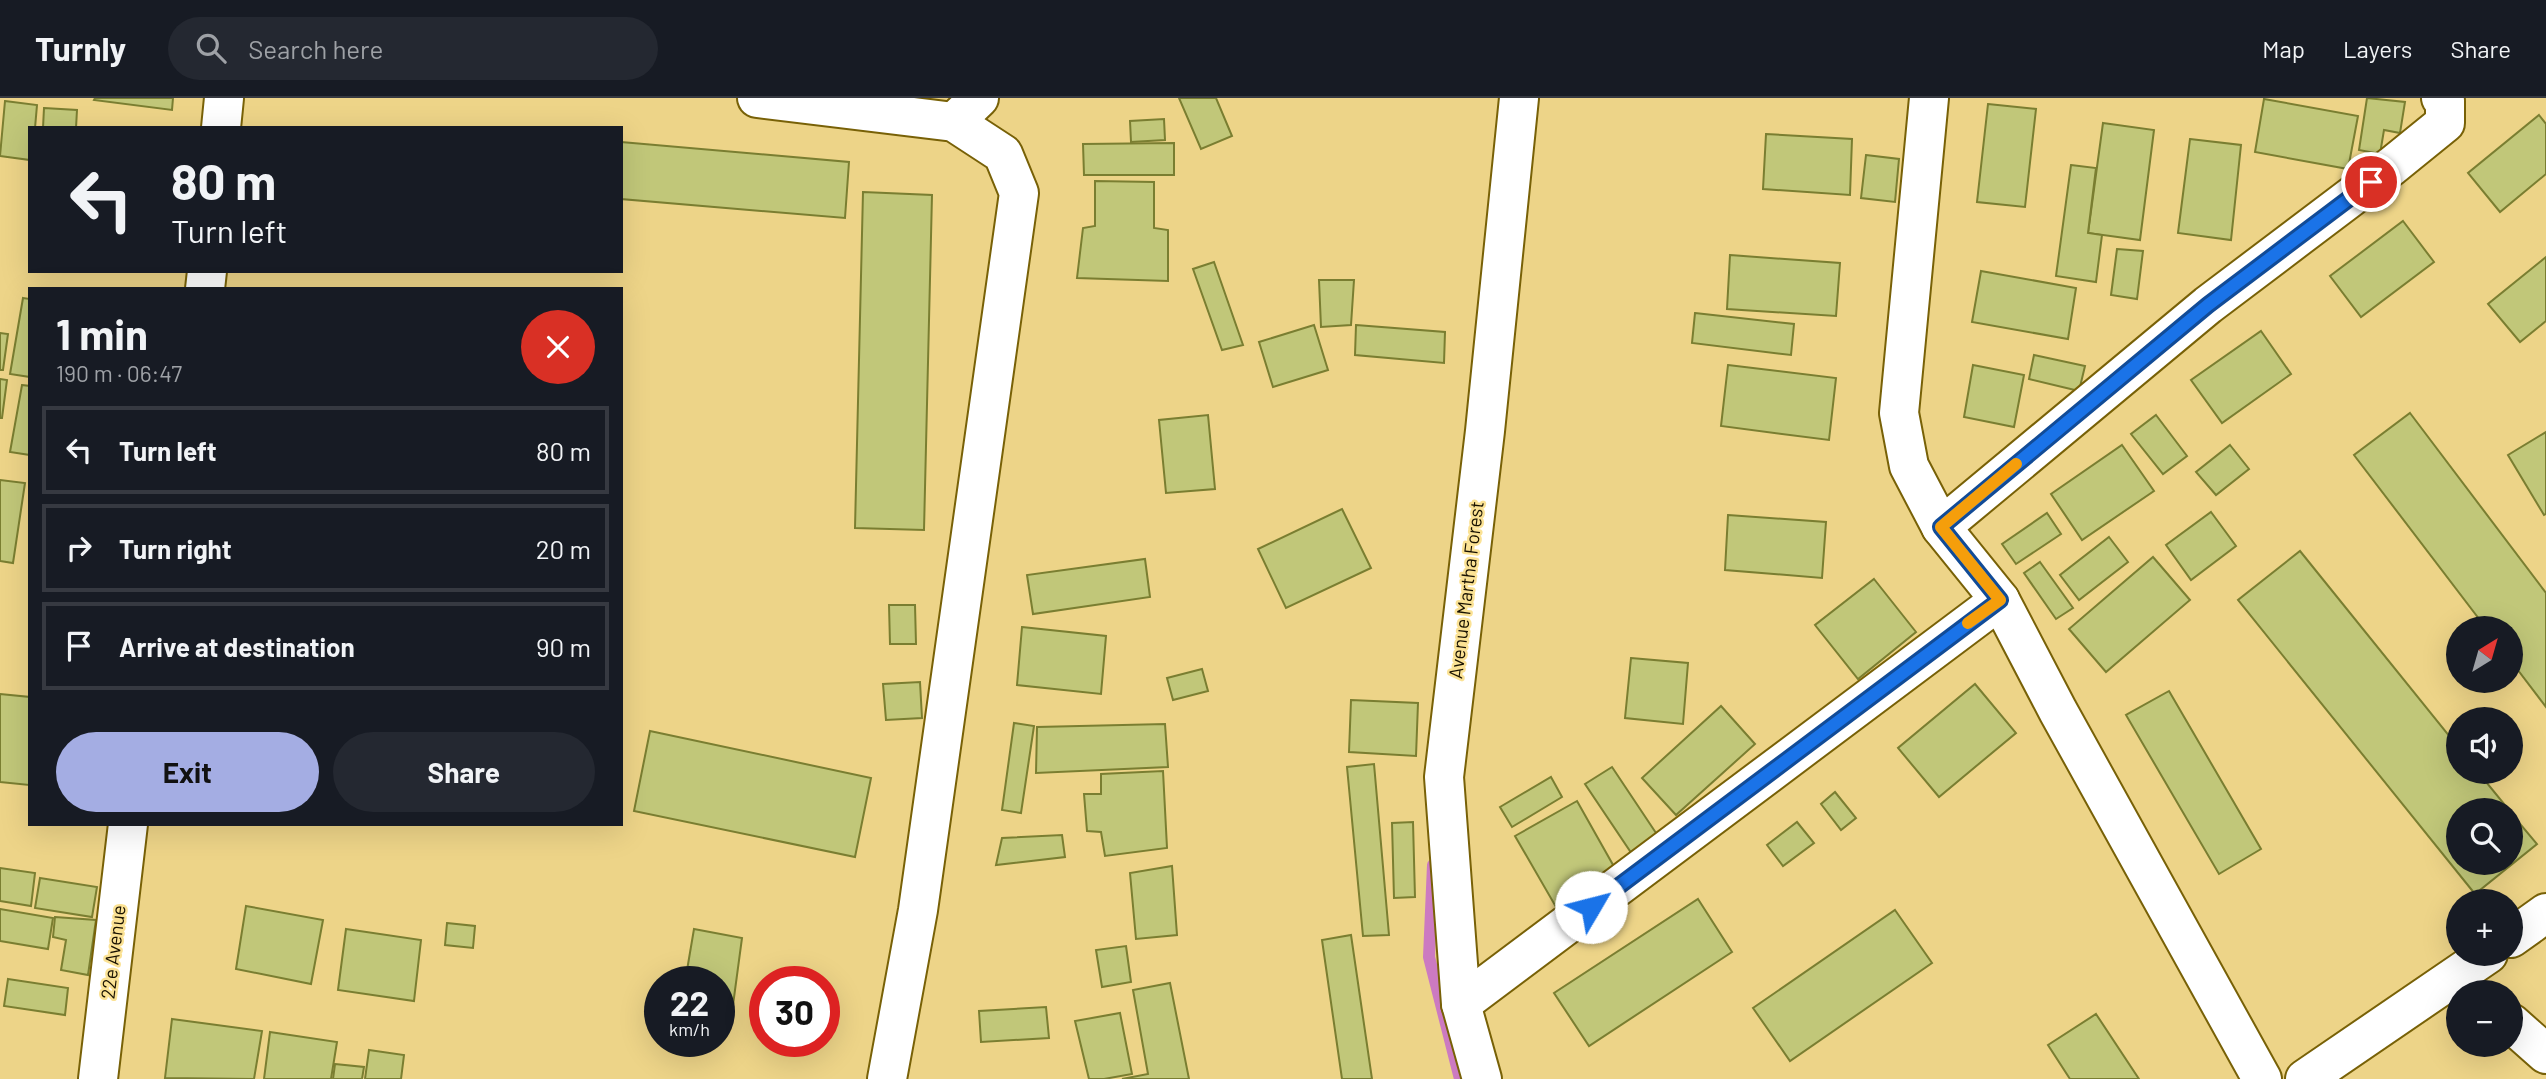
<!DOCTYPE html>
<html lang="en">
<head>
<meta charset="utf-8">
<style>
	body { margin:0; font-family:Barlow,sans-serif; background:#242831; color:#f1f3f6; height:100vh; display:flex; flex-direction:column; font-size:26px; white-space:nowrap }
	* { box-sizing:border-box; margin:0 }
	p { font-size:23px; color:#9ea1a6 }
	.icon { flex:none; width:38px; height:38px; fill:none; stroke:currentColor; stroke-width:2; stroke-linecap:round; stroke-linejoin:round }
	.map { position:relative; flex:1; overflow:hidden }
	.drawer { position:absolute; left:28px; top:189px; width:595px; height:539px; display:flex; flex-direction:column; background:#171b24; border-radius:0px; box-shadow:0 7px 28px #0002 }
	.drawer>* { flex:none }
	.hud { position:absolute; left:28px; top:28px; width:595px; height:147px; border-radius:0px; box-shadow:0 7px 28px #0002; background:#171b24; color:#f1f3f6; overflow:hidden }
	.needle { width:46px; rotate:37deg }
	.controls { position:absolute; left:2446px; top:518px; display:grid; gap:14px }
	.controls a { display:grid; place-items:center; width:77px; height:77px; border-radius:50%; background:#171b24; box-shadow:0 7px 28px #0002; font-size:35px }
	.speed { position:absolute; left:644px; top:868px; display:flex; gap:14px; font-size:35px; font-weight:700; text-align:center }
	.speed>* { display:grid; place-content:center; width:91px; height:91px; border-radius:50%; background:#171b24; box-shadow:0 7px 28px #0002; line-height:1 }
	.speed small { font-size:18px; font-weight:400 }
	.speed .limit { border:10px solid #d22; background:#fff; color:#111 }
	.pin { position:absolute; display:grid; place-items:center; width:60px; height:60px; color:#fff; margin:-30px; border:4px solid #fff; border-radius:50%; box-shadow:0 2px 7px #0007 }
	.me { position:absolute; width:77px; margin:-38px; rotate:53deg; stroke-linejoin:round; filter:drop-shadow(0 0 5px #0008) }
	.turn { display:flex; align-items:center; gap:24px; height:147px; padding:0 28px; font-size:32px }
	.turn .icon { width:91px; height:91px; stroke-width:2.5 }
	.turn b { display:block; font-size:49px; line-height:60px }
	.round { display:grid; place-items:center; flex:none; width:74px; height:74px; border-radius:37px; background:#242831 }
	.overview { display:flex; align-items:center; justify-content:space-between; height:119px; padding:0 28px }
	h1 { font-size:42px; font-weight:700; line-height:52px }
	.action { display:flex; gap:14px; margin-top:auto; padding:14px 28px }
	.action a { flex:1; height:80px; border-radius:42px; background:#a4ade3; color:#111; font-size:28px; font-weight:700; line-height:80px; text-align:center }
	.action a+a { background:#242831; color:#f1f3f6 }
	ul { padding:0; list-style:none }
	li { display:flex; align-items:center; gap:21px; height:88px; margin:0 14px 10px; padding:0 14px; border:4px solid #363941; border-radius:0px }
	li div { flex:1 }
	li b { display:block; font-size:26px }
	li em { font-style:normal }
	header { display:flex; align-items:center; gap:42px; box-sizing:border-box; height:98px; padding:0 35px; background:#171b24; border-bottom:2px solid #363941 }
	header strong { font-size:33px }
	nav { display:flex; gap:38px; margin-inline-start:auto; font-size:24px }
	.search { width:490px; height:63px; background:#242831; display:flex; align-items:center; gap:18px; box-sizing:border-box; padding:0 24px; border-radius:38px; color:#9ea1a6; font-size:26px }
	.map>svg:first-child { display:block }
	.lines { fill:none; stroke-linecap:round; stroke-linejoin:round }
	.stream { stroke:#cc7ac1; stroke-width:12 }
	.building { fill:#c1c779; stroke:#7a7e31; stroke-width:2 }
	.minor-casing { stroke:#786107; stroke-width:42 }
	.minor { stroke:#fff; stroke-width:38 }
	.route-casing { stroke:#114b97; stroke-width:18 }
	.route { stroke:#1a73e8; stroke-width:12 }
	.slow { stroke:#f59e0b; stroke-width:12 }
	.labels { text-anchor:middle; stroke-width:5; stroke-linejoin:round; paint-order:stroke }
	.street-label { font-size:19px; fill:#181100; stroke:#fbe294 }
</style>
</head>
<body>
<header>
<strong>Turnly</strong>
<div class="search"><svg class="icon" aria-label="search" viewBox="0 0 24 24"><circle cx="10" cy="10" r="6"/><path d="M15 15l6 6"/></svg>Search here</div>
<nav><a>Map</a><a>Layers</a><a>Share</a></nav>
</header>
<div class="map">
<svg width="2546" height="981" viewBox="0 0 2546 981">
	<rect width="100%" height="100%" fill="#edd488"/>
	<g class="lines">
		<path class="stream" d="M1433,767L1429,859L1460,981"/>
	</g>
	<g class="building">
		<path d="M95,0H173L172,12L94,2Z"/>
		<path d="M1179,0H1216L1232,38L1201,51Z"/>
		<path d="M2367,0L2405,4L2400,35L2384,32L2380,56L2359,52Z"/>
		<path d="M2264,1L2358,18L2348,71L2255,54Z"/>
		<path d="M5,3L37,7L35,30H30V62L0,58Z"/>
		<path d="M1988,6L2036,11L2025,109L1977,104Z"/>
		<path d="M44,10L77,12L76,30H43Z"/>
		<path d="M2539,17L2546,26V76L2500,114L2468,75Z"/>
		<path d="M1164,21L1165,42L1131,44L1130,23Z"/>
		<path d="M2103,25L2154,32L2140,142L2088,135Z"/>
		<path d="M1766,36L1852,41L1850,97L1763,91Z"/>
		<path d="M2190,41L2241,47L2231,142L2178,135Z"/>
		<path d="M621,44L849,64L845,120L621,101Z"/>
		<path d="M1174,45V77H1084L1083,46Z"/>
		<path d="M1866,57L1899,61L1895,104L1861,100Z"/>
		<path d="M2071,67L2096,70L2088,135L2102,137L2096,184L2056,178Z"/>
		<path d="M1095,83L1154,84V130L1168,132V183L1077,180L1083,130L1095,128Z"/>
		<path d="M863,94L932,97L924,432L855,430Z"/>
		<path d="M2403,123L2434,164L2361,219L2330,178Z"/>
		<path d="M2117,151L2143,153L2137,201L2111,197Z"/>
		<path d="M1730,157L1840,165L1836,218L1727,211Z"/>
		<path d="M2546,159V223L2520,244L2488,206Z"/>
		<path d="M1214,164L1243,247L1222,252L1193,171Z"/>
		<path d="M1981,173L2076,190L2068,241L1972,224Z"/>
		<path d="M1319,182H1354L1351,227L1321,229Z"/>
		<path d="M23,200L30,201V279L10,276Z"/>
		<path d="M1695,215L1794,226L1791,257L1692,245Z"/>
		<path d="M1314,227L1328,272L1273,289L1259,244Z"/>
		<path d="M1356,227L1445,234L1444,265L1355,257Z"/>
		<path d="M2261,233L2291,276L2222,325L2191,282Z"/>
		<path d="M0,235L8,236L3,272H0Z"/>
		<path d="M2034,257L2085,268L2079,293L2029,281Z"/>
		<path d="M1728,267L1836,280L1829,342L1721,328Z"/>
		<path d="M1973,267L2024,277L2014,329L1964,319Z"/>
		<path d="M0,281L7,282L2,320H0Z"/>
		<path d="M22,287L30,288V357L10,354Z"/>
		<path d="M2410,315L2546,495V609L2511,563V530H2486L2354,357Z"/>
		<path d="M1208,317L1215,391L1166,395L1159,322Z"/>
		<path d="M2156,317L2187,358L2163,376L2131,336Z"/>
		<path d="M2546,334V416L2544,417L2508,357Z"/>
		<path d="M2122,347L2154,393L2082,442L2051,396Z"/>
		<path d="M2230,347L2249,371L2216,397L2196,374Z"/>
		<path d="M0,382L25,385L13,465L0,463Z"/>
		<path d="M1342,411L1371,470L1286,510L1258,451Z"/>
		<path d="M2211,414L2236,448L2191,482L2166,447Z"/>
		<path d="M2047,415L2061,436L2016,466L2002,446Z"/>
		<path d="M1728,417L1826,424L1822,480L1725,472Z"/>
		<path d="M2109,439L2128,464L2079,502L2060,477Z"/>
		<path d="M2300,453L2459,650V674H2478L2509,712H2459V765H2511V715L2537,746L2475,796L2238,502Z"/>
		<path d="M2153,459L2190,502L2106,574L2069,531Z"/>
		<path d="M1145,461L1150,499L1033,516L1027,477Z"/>
		<path d="M2040,464L2073,510L2056,521L2024,475Z"/>
		<path d="M1874,481L1916,534L1858,581L1815,527Z"/>
		<path d="M889,507H915L916,546H890Z"/>
		<path d="M1022,529L1106,538L1101,596L1017,587Z"/>
		<path d="M1631,560L1688,565L1683,626L1625,620Z"/>
		<path d="M1202,571L1208,593L1173,602L1167,580Z"/>
		<path d="M920,584L922,620L886,622L883,586Z"/>
		<path d="M1975,586L2016,635L1939,699L1898,650Z"/>
		<path d="M2169,593L2261,751L2219,776L2126,617Z"/>
		<path d="M0,596L30,599L29,687L0,684Z"/>
		<path d="M1351,602L1418,605L1416,658L1349,654Z"/>
		<path d="M1721,608L1755,646L1676,717L1642,680Z"/>
		<path d="M1014,625L1034,628L1021,715L1002,712Z"/>
		<path d="M1165,626L1168,669L1036,675L1037,629Z"/>
		<path d="M650,633L871,680L855,759L634,713Z"/>
		<path d="M1374,666L1389,837L1363,838L1347,669Z"/>
		<path d="M1612,669L1660,741L1634,759L1585,686Z"/>
		<path d="M1163,673L1167,750L1105,758L1101,734L1087,733L1084,696H1101V676Z"/>
		<path d="M1551,679L1562,699L1512,729L1500,709Z"/>
		<path d="M1835,694L1856,720L1841,732L1821,706Z"/>
		<path d="M1577,703L1617,774L1556,809L1515,738Z"/>
		<path d="M1413,724L1415,799L1394,800L1392,725Z"/>
		<path d="M1797,724L1814,745L1783,768L1767,747Z"/>
		<path d="M1062,737L1065,759L996,767L1002,740Z"/>
		<path d="M1172,768L1177,837L1136,841L1130,775Z"/>
		<path d="M0,770L35,775L31,808L0,803Z"/>
		<path d="M40,780L97,789L92,819L35,810Z"/>
		<path d="M1698,801L1732,854L1589,948L1554,895Z"/>
		<path d="M246,808L323,822L311,886L236,871Z"/>
		<path d="M0,811L53,820L48,851L0,843Z"/>
		<path d="M1895,812L1932,865L1790,963L1753,910Z"/>
		<path d="M55,819L96,822L88,877L61,872L66,842L53,839Z"/>
		<path d="M447,825L475,828L473,850L445,847Z"/>
		<path d="M346,831L421,842L414,903L338,892Z"/>
		<path d="M694,831L742,840L733,907L719,904V884H685Z"/>
		<path d="M1351,837L1372,981H1342L1322,842Z"/>
		<path d="M1126,848L1131,884L1102,889L1096,852Z"/>
		<path d="M8,881L68,890L65,917L4,908Z"/>
		<path d="M1170,885L1189,981H1122L1148,976L1133,892Z"/>
		<path d="M1046,909L1049,940L981,944L979,913Z"/>
		<path d="M1120,915L1132,976L1104,981H1089L1075,923Z"/>
		<path d="M2096,916L2139,981H2070L2048,947Z"/>
		<path d="M172,921L262,933L254,981L165,980Z"/>
		<path d="M270,934L337,944L331,981H264Z"/>
		<path d="M369,952L404,957L401,981H365Z"/>
		<path d="M335,966L364,969L362,981H333Z"/>
	</g>
	<g class="lines">
		<g class="minor-casing">
			<g id="minor">
				<path d="M757,0L954,24L1003,56L1019,95L918,812L887,981"/>
				<path d="M1929,0L1899,315L1909,368L1941,429L2000,502L2058,613L2262,981"/>
				<path d="M954,24L979,0"/>
				<path d="M221,30L224,0"/>
				<path d="M205,191L207,173"/>
				<path d="M1941,429L2208,207L2392,68L2445,25V3L2441,0"/>
				<path d="M2511,840L2546,815"/>
				<path d="M1461,906L2000,502"/>
				<path d="M2511,925L2546,956"/>
				<path d="M98,981L128,726"/>
				<path d="M1482,981L1461,906L1444,679L1485,333L1519,0"/>
				<path d="M2305,981L2488,856"/>
			</g>
		</g>
		<use href="#minor" class="minor"/>
	</g>
	<g class="lines">
		<g class="route-casing">
			<path id="route" d="M1591,809L2000,502L1941,429L2208,207L2371,84"/>
		</g>
		<use href="#route" class="route"/>
		<path class="slow" d="M1968,525L2000,502L1941,429L2016,366"/>
	</g>
	<g class="labels">
		<g class="street-label">
			<text transform="translate(1466 492) rotate(-83)" y="7">Avenue Martha Forest</text>
			<text transform="translate(113 854) rotate(-83)" y="7">22e Avenue</text>
		</g>
	</g>
</svg>
<div class="controls">
<a><svg class="needle" viewBox="-14 -14 28 28"><path d="M0-13l5 13h-10z" fill="#e53935"/><path d="M0 13l5-13h-10z" fill="#9ea1a6"/></svg></a>
<a><svg class="icon" aria-label="sound" viewBox="0 0 24 24"><path d="M4 9h4l5-4v14l-5-4H4zM17 9q2 3 0 6"/></svg></a>
<a><svg class="icon" aria-label="search" viewBox="0 0 24 24"><circle cx="10" cy="10" r="6"/><path d="M15 15l6 6"/></svg></a>
<a>+</a>
<a>−</a>
</div>
<div class="speed"><div>22<small>km/h</small></div><div class="limit">30</div></div>
<div class="pin" style="left:2371px;top:84px;background:#d93025"><svg class="icon" aria-label="arrive" viewBox="0 0 24 24"><path d="M6 21V4h12l-3 4 3 4H6"/></svg></div>
<svg class="me" style="left:1591px;top:809px" viewBox="-20 -20 40 40"><circle r="19" fill="#fff"/><path d="M0-13L10 11 0 6-10 11z" fill="#1a73e8"/></svg>
<div class="hud">
<div class="turn"><svg class="icon" aria-label="left" viewBox="0 0 24 24"><path d="M17 20v-9H6M10 6l-5 5 5 5"/></svg><div><b>80 m</b>Turn left</div></div>
</div>
<section class="drawer">
<div class="overview"><div><h1>1 min</h1><p>190 m · 06:47</p></div><a class="round" style="background:#d93025;color:#fff"><svg class="icon" aria-label="close" viewBox="0 0 24 24"><path d="M6 6l12 12M18 6L6 18"/></svg></a></div>
<ul>
<li><svg class="icon" aria-label="left" viewBox="0 0 24 24"><path d="M17 20v-9H6M10 6l-5 5 5 5"/></svg><div><b>Turn left</b></div><em>80 m</em></li>
<li><svg class="icon" aria-label="right" viewBox="0 0 24 24"><path d="M7 20v-9h11M14 6l5 5-5 5"/></svg><div><b>Turn right</b></div><em>20 m</em></li>
<li><svg class="icon" aria-label="arrive" viewBox="0 0 24 24"><path d="M6 21V4h12l-3 4 3 4H6"/></svg><div><b>Arrive at destination</b></div><em>90 m</em></li>
</ul>
<div class="action"><a>Exit</a><a>Share</a></div>
</section>
</div>
</body>
</html>
